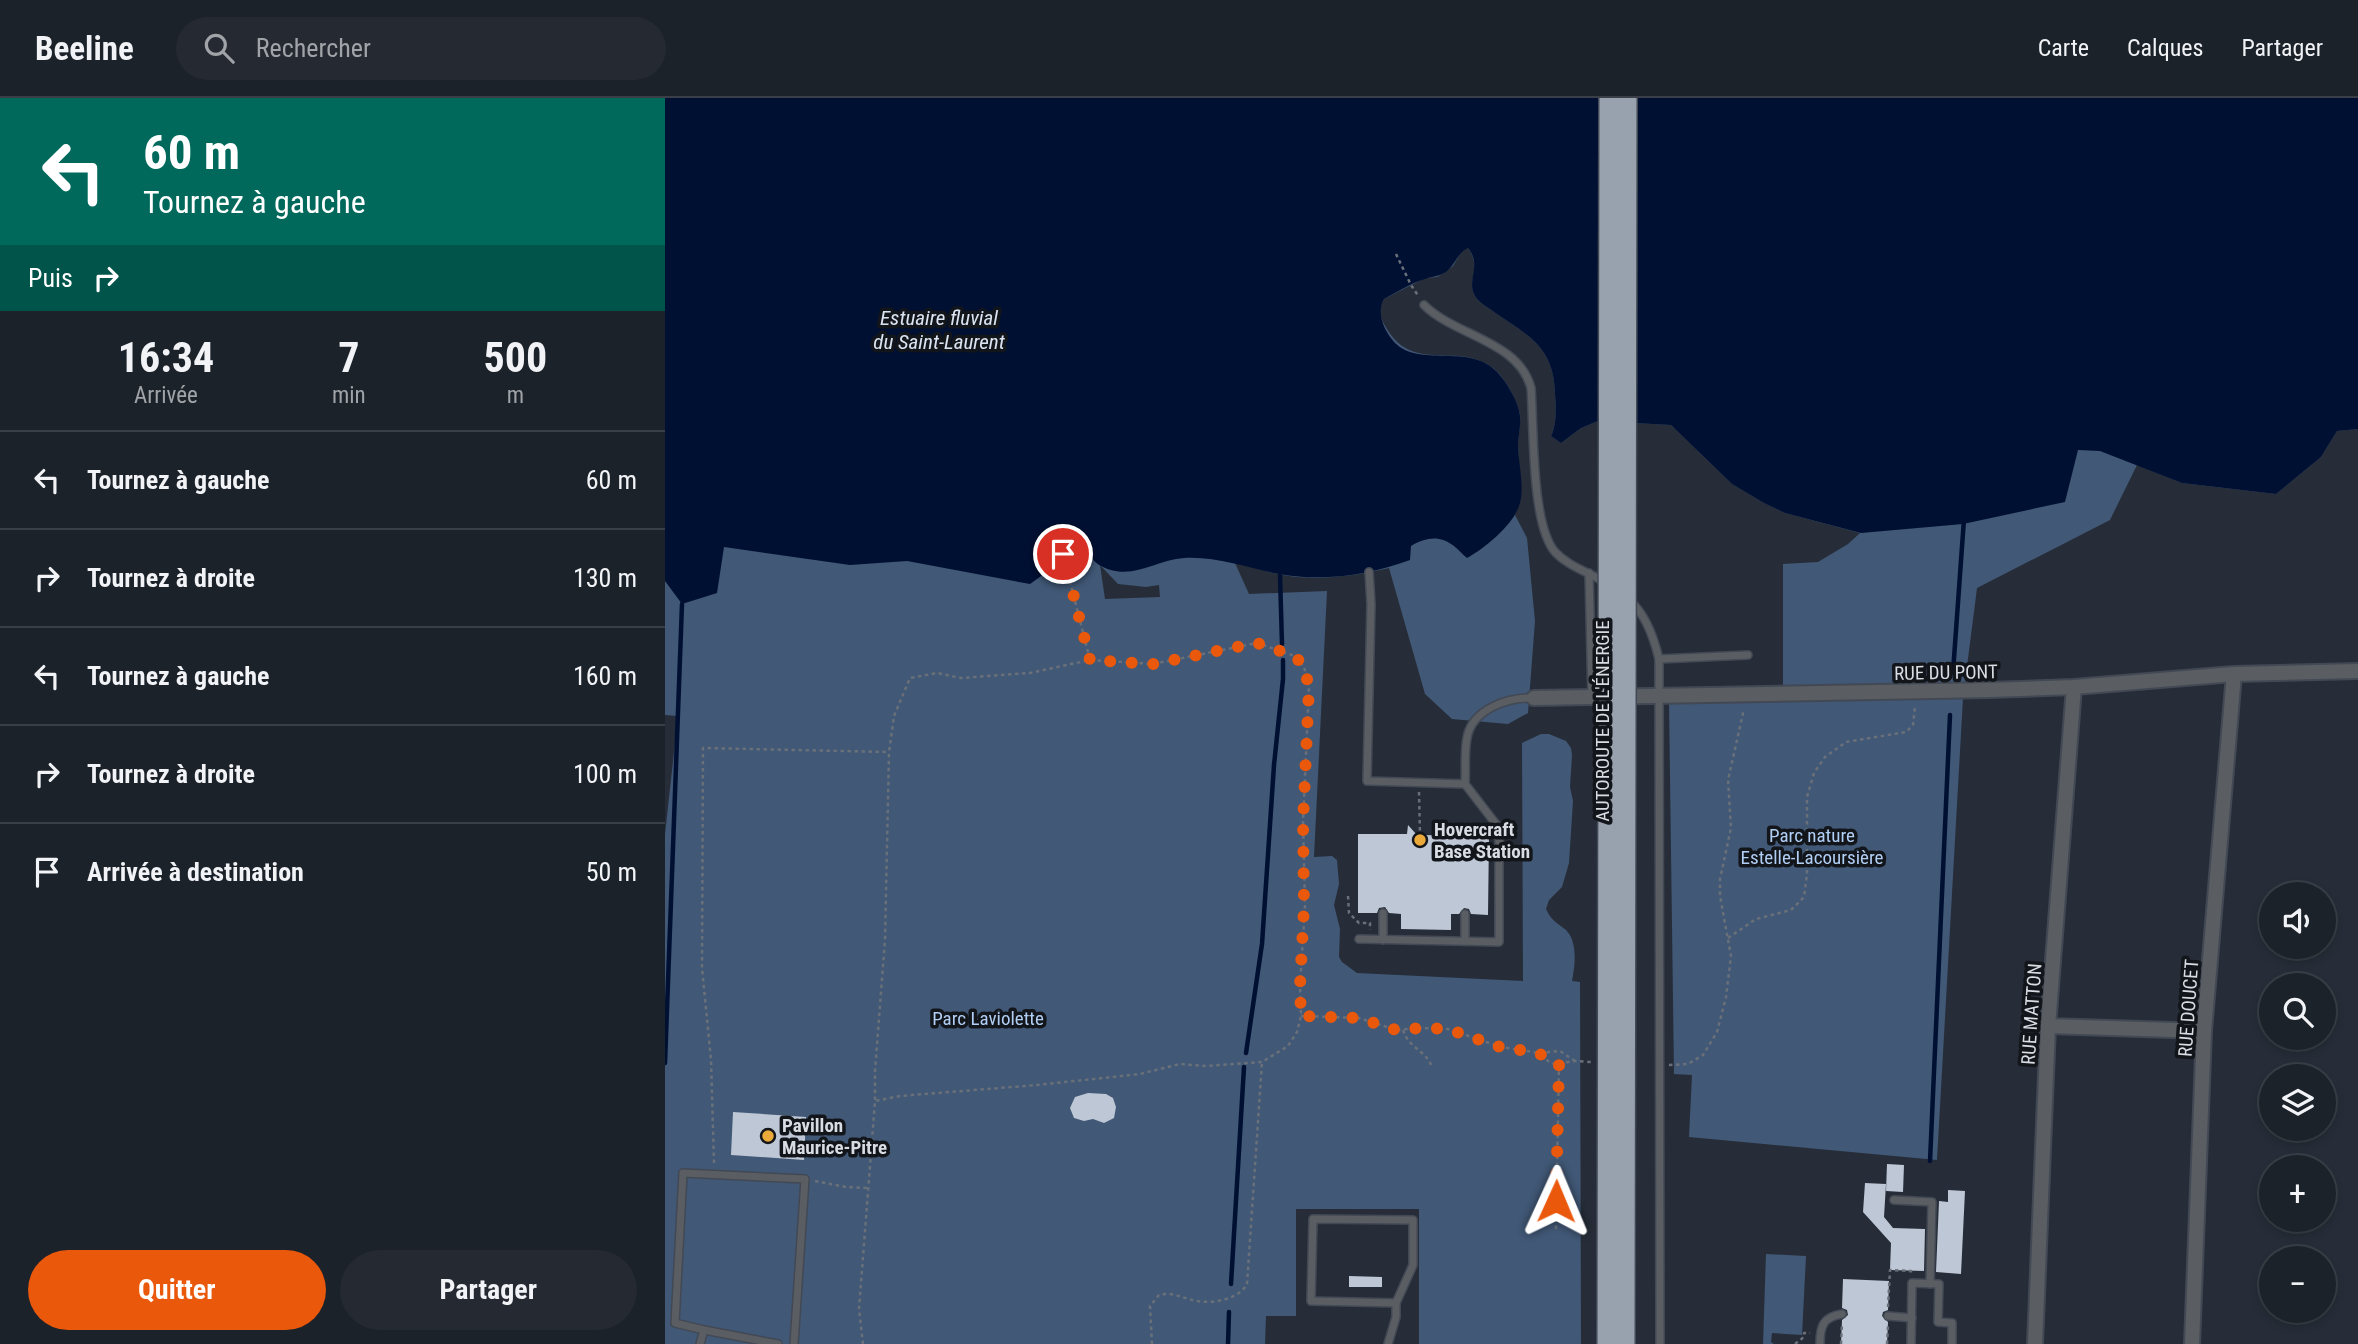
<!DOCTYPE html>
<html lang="fr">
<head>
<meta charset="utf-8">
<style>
	body { margin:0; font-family:"Roboto Condensed",sans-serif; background:#252a32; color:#f1f3f6; height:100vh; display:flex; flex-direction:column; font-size:26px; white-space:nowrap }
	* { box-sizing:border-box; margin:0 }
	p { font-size:23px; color:#a0a4a8 }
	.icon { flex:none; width:38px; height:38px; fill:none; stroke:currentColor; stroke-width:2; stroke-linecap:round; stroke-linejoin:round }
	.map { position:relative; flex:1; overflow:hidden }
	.details { display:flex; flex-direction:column; background:#1c222a; width:665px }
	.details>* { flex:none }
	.hud { background:#00695c; color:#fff; overflow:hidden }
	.tools { position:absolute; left:1594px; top:784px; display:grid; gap:14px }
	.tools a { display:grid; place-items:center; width:77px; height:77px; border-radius:50%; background:#1c222a; box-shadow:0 4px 10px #0003,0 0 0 2px #3a3f47; font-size:35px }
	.pin { position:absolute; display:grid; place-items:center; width:60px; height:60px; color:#fff; margin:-30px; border:4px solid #fff; border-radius:50%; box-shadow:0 2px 7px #0007 }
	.me { position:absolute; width:77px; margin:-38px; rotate:1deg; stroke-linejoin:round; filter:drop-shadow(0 0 5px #0008) }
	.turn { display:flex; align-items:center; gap:24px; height:147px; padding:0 28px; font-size:32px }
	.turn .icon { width:91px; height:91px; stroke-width:2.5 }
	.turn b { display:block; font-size:49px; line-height:60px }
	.then { display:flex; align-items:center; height:66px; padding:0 28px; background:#0003; gap:14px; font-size:26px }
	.eta { display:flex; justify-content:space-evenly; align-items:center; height:119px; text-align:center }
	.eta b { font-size:42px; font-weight:700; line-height:49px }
	.primary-button { display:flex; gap:14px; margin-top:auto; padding:14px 28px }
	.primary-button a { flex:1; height:80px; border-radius:42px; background:#ea580c; color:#fff; font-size:28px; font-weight:700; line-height:80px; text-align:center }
	.primary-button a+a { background:#252a32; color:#f1f3f6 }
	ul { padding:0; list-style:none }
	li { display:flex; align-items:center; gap:21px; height:98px; padding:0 28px; border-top:2px solid #3a3f47 }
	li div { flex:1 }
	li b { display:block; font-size:26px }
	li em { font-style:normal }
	header { display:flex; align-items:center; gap:42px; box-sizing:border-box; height:98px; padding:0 35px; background:#1c222a; border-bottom:2px solid #3a3f47 }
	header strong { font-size:33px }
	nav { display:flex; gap:38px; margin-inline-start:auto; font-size:24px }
	.search { width:490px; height:63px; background:#252a32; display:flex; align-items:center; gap:18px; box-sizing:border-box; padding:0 24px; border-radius:38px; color:#a0a4a8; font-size:26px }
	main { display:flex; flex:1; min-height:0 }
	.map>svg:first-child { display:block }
	.green { fill:#415876; fill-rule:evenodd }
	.water { fill:#001033 }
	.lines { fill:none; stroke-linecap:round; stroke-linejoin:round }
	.stream { stroke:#001033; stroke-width:4.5 }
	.building { fill:#bec7d5 }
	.service-casing { stroke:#424954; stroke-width:10 }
	.minor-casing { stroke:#424954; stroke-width:18 }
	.path { stroke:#697079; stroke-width:2.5; stroke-dasharray:3.5 3.5; stroke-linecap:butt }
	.service { stroke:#5a5e63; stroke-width:7 }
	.minor { stroke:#5a5e63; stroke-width:14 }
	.motorway-bridge-casing { stroke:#424954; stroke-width:24; stroke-linecap:butt }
	.motorway-bridge { stroke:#98a1ae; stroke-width:21 }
	.route { stroke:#ea580c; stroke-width:12; stroke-dasharray:0 21.6 }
	.poi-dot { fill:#eba939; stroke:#12151a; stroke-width:2.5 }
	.labels { text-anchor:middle; stroke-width:7; stroke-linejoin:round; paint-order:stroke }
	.street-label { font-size:19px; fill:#d8dde4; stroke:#12151a }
	.poi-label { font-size:19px; font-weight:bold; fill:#d8dde4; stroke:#12151a; text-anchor:start }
	.park-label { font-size:19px; fill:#b1cef5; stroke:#12151a }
	.water-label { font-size:21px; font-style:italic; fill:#dbe4f2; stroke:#12151a }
</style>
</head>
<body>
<header>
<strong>Beeline</strong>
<div class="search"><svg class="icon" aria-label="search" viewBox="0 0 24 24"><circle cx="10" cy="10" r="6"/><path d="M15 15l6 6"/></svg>Rechercher</div>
<nav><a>Carte</a><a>Calques</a><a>Partager</a></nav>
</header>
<main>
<section class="details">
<div class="hud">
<div class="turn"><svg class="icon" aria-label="left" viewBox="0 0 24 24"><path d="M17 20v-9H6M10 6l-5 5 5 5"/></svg><div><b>60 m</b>Tournez à gauche</div></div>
<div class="then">Puis<svg class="icon" aria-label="right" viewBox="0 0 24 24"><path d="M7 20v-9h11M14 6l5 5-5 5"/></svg></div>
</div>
<div class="eta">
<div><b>16:34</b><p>Arrivée</p></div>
<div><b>7</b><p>min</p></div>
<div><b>500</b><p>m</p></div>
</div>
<ul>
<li><svg class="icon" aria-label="left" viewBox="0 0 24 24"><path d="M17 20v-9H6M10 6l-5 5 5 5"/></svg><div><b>Tournez à gauche</b></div><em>60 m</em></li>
<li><svg class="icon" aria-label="right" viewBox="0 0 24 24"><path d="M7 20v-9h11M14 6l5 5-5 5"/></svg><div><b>Tournez à droite</b></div><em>130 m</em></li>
<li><svg class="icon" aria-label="left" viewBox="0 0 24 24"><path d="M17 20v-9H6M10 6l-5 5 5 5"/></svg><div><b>Tournez à gauche</b></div><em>160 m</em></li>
<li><svg class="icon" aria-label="right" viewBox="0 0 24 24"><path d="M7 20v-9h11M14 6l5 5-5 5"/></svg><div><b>Tournez à droite</b></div><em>100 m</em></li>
<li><svg class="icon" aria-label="arrive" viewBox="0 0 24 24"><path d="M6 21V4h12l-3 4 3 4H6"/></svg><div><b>Arrivée à destination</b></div><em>50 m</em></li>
</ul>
<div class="primary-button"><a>Quitter</a><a>Partager</a></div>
</section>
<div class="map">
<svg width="1693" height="1246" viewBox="0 0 1693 1246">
	<rect width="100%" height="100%" fill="#262d38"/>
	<g class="green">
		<path d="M689,120L1693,331L1672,333L1656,359L1611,396L1517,385L1472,367L1445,422L1312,490L1298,600L1272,1062L1024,1039L1027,977L1009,976L1004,604L1118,602V466L1153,464L1183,446L1195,435L1120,415L1099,405L1067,386L1006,327L933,323L916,330L896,345L886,338C892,326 891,309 890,296C889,249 864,238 829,214C823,209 812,204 809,196C802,183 817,169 803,150L798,151L788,168L779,175L772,179L760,180L719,201C713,212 715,221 722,231C749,276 793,243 828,270C839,278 852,302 855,316C856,326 853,338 853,348C853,371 860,396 850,417L862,440L870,523L863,615L843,626L787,621L760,596L724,470C688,478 650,484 613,476C598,473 584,467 570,465L584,496L662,493L649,759L667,758L672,762L674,786L669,807L675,831L674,859L677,864L692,875L858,883L857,645L876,636H884L901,643L906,650L907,657L905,689L908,703L904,765L897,789L884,802L881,811C886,822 892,825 901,832C913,844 910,868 907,883L915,884L916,1246H754V1111H631V1218H601L600,1246H0V736L13,618L0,617V200ZM435,467L453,486L481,489L494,487L495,499L440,501Z"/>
		<path d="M1101,1156L1141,1158L1137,1237L1107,1235L1106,1244L1109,1246H1098Z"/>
	</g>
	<path class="water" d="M0,0H1693V331L1672,333L1656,359L1611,396L1517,385L1435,353L1413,352L1400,404L1298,426L1196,435L1120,415L1099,405L1067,386L1006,327L933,323L916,330L896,345L886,338C892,326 891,309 890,296C889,249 864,238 829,214C823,209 812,204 809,196C802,181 817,167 803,150C793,154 790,167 781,174C773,179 768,178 760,181C746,185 732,194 719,201C711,215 719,233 730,245C754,269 803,246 830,272C840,281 854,304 855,318C856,328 853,339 853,350C854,368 860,391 854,408C848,427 819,451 802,460C797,456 794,452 789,448C775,437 761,439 746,448L745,462C704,477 658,484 614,476C582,470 552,458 519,460C489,462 467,484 436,468C425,462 409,438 401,428L384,445V456L390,468L365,486L242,463L185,467L59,449L52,495L17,506L0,483Z"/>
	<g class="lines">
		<g class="stream">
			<path d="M615,477L617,546"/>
			<path d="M1288,574L1299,421"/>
			<path d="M581,955L597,846L609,667L618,581V562"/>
			<path d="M0,965L17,506"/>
			<path d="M1265,1063L1285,617"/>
			<path d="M566,1186L579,969"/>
			<path d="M563,1246L564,1214"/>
		</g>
	</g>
	<g class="building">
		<path d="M743,727L752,737L824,738L823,817L806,816L804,811L799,810L794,816H786V832L736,831V816L724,815L720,809L714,810L712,815H693V736H742Z"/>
		<path d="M423,995L441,996L448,1000L451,1009L449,1020L439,1025L428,1021L419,1023L409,1020L405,1010L410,999Z"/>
		<path d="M68,1014L141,1019L139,1062L66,1057Z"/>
		<path d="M1222,1066L1239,1067L1238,1094L1221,1093Z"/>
		<path d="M1200,1085L1221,1086L1219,1119L1228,1130L1260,1131L1259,1173L1225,1172L1226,1145L1198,1114Z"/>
		<path d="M1283,1092L1300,1093L1296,1176L1271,1174L1274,1103L1283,1104Z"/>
		<path d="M684,1178L717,1179V1189H684Z"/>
		<path d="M1178,1181L1224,1183L1223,1212L1218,1214L1217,1218L1223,1224L1222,1246H1176L1177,1222L1183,1217L1182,1212L1177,1210Z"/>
	</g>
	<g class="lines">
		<g class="service-casing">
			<g id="service">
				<path d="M759,207C790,238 854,243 866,290C869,329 866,426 890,454C904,469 924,474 941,485"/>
				<path d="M704,474L706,506L702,683L800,686C801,671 799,655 802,640C807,611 843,599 869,600"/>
				<path d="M924,475L927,599"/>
				<path d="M964,502C981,516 989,540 994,561L995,1246"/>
				<path d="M994,561L1083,557"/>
				<path d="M694,841L834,844V730L800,686"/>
				<path d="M718,842V815"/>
				<path d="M800,843V816"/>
				<path d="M1229,1102L1267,1104L1265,1186"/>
				<path d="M1223,1218L1247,1220"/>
				<path d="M39,1232L113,1246"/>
				<path d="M35,1246L39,1232L10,1225L18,1075L140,1081L129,1246"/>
				<path d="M723,1246L731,1219V1205L748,1167V1122L648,1121L646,1203L731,1205"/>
				<path d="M1155,1246C1155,1228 1158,1219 1177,1216"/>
				<path d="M1246,1246L1247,1185L1274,1186L1273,1224L1287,1225V1246"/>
			</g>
		</g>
		<g class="minor-casing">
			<g id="minor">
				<path d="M869,600L1324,592L1409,589L1569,576L1693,573"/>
				<path d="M1383,928L1539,933"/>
				<path d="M1370,1246L1383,928L1409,589"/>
				<path d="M1527,1246L1539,933L1569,576"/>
			</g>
		</g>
		<g class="path">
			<path d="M731,156L746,187L754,199"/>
			<path d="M398,456L425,562"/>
			<path d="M754,694L755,737"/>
			<path d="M683,798L684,815L694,825H705V832"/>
			<path d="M1063,840L1091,821L1126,812L1139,799L1142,776V699L1149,675L1160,659L1181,644L1241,634L1248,627L1250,608"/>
			<path d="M636,918L694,920L731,932L756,930L783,931L836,949L874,955"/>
			<path d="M738,932C744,951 761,952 767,969"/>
			<path d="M910,963L895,953L874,955C889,971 892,965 910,963C916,963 923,964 928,964"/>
			<path d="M1004,967L1023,966L1038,957L1052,934L1061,899L1066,858L1055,798V781L1066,730L1063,682L1079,611"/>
			<path d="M49,1065L46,962L37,870L38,650L224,654"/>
			<path d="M150,1083L181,1089L202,1090"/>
			<path d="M891,1131L894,967"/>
			<path d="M1223,1209L1225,1172L1246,1173V1175"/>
			<path d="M198,1246L194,1211L210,1003L235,998L372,987L475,976L515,966L541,968L597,964L623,948L632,934L636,918L635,888L640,808L638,725L644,589L639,569L630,558L592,545L488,566L425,562L365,575L296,580L272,575L245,580L229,618L224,654L220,842L210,973V1003"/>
			<path d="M487,1246L485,1208L494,1197C507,1193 519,1201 532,1203C549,1206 574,1201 582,1186L597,964"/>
			<path d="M1130,1246L1139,1239V1235H1145"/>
			<path d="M1176,1246L1177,1225"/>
			<path d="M1222,1246L1223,1228"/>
		</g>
		<use href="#service" class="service"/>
		<use href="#minor" class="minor"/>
		<g class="motorway-bridge-casing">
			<g id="motorway-bridge">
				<path d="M943,1246L945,0"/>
				<path d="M959,1246L961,0"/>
			</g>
		</g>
		<use href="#motorway-bridge" class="motorway-bridge"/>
	</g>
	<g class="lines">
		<path class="route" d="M398,456L425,562L488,566L592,545L630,558L639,569L644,589L638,725L639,808L635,888L636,918L694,920L731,932L756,930L783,931L835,949L874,955L884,964L894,967L891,1103"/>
	</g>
	<g class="poi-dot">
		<circle cx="755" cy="742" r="7"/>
		<circle cx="103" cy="1038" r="7"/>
	</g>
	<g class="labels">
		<g class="street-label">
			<text transform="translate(1281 574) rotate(-1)" y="7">RUE DU PONT</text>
			<text transform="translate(937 623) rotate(-90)" y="7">AUTOROUTE DE L'ÉNERGIE</text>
			<text transform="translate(1523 910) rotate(-86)" y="7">RUE DOUCET</text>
			<text transform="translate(1366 916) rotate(-86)" y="7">RUE MATTON</text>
		</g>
		<g class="poi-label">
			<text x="769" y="738">Hovercraft<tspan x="769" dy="22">Base Station</tspan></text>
			<text x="117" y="1034">Pavillon<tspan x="117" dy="22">Maurice-Pitre</tspan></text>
		</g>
		<g class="park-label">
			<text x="1147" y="744">Parc nature<tspan x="1147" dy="22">Estelle-Lacoursière</tspan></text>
			<text x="323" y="927">Parc Laviolette</text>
		</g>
		<g class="water-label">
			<text x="274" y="227">Estuaire fluvial<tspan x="274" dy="24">du Saint-Laurent</tspan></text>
		</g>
	</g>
</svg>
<div class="tools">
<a><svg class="icon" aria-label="sound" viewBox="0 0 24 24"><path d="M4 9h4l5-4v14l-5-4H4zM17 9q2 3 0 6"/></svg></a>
<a><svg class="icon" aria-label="search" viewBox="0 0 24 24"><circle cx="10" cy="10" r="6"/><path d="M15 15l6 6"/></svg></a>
<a><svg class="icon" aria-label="layers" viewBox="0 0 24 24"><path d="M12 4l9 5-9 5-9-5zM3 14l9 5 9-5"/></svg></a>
<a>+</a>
<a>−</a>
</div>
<div class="pin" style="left:398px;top:456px;background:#d93025"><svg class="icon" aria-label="arrive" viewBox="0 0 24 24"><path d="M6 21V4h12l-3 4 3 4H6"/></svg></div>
<svg class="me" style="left:891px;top:1103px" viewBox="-20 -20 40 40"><path d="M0-17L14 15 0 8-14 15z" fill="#ea580c" stroke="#fff" stroke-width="4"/></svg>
</div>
</main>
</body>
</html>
